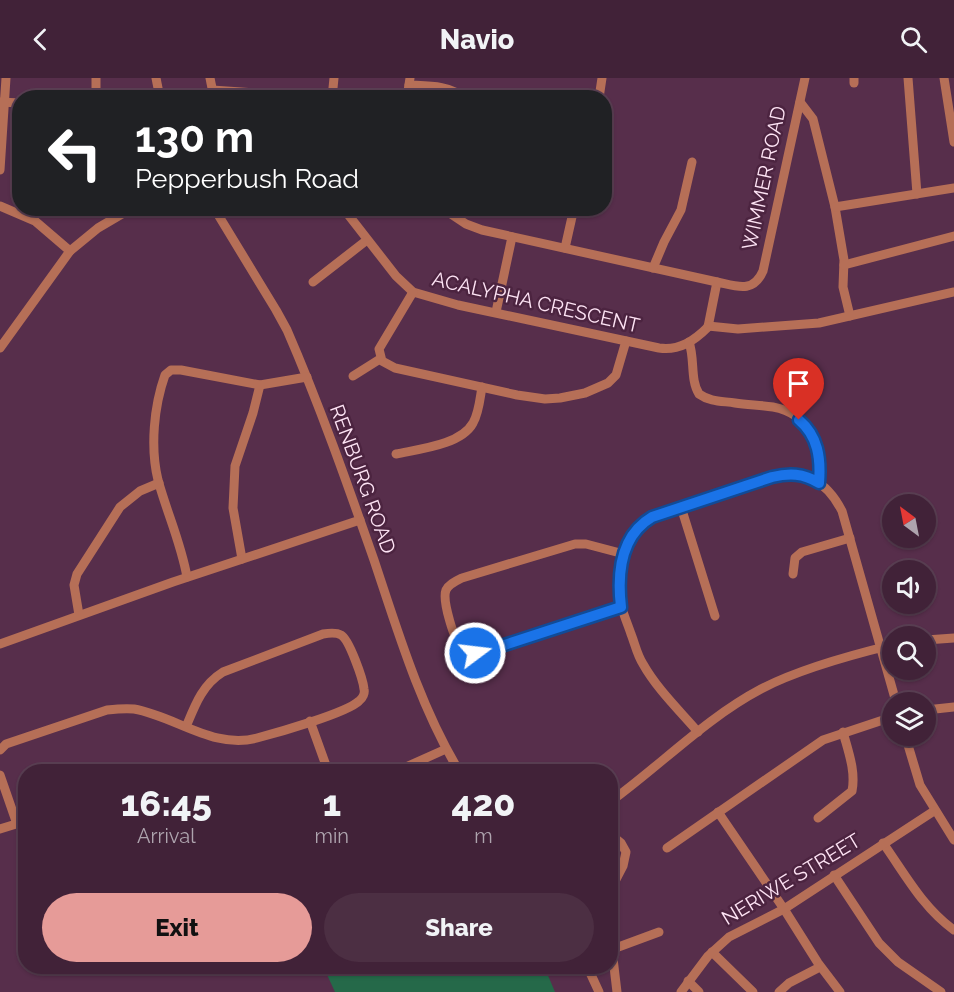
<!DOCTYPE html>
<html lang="en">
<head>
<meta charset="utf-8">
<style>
	body { margin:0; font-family:Raleway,sans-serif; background:#4c2f43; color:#f1f3f6; height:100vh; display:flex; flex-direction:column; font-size:22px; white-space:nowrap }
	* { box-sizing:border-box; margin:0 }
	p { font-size:20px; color:#aea4ae }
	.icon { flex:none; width:33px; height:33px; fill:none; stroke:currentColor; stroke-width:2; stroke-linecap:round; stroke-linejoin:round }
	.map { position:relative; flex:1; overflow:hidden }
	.side { position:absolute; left:18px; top:686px; width:600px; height:210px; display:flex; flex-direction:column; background:#412238; border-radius:24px; box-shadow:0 2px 4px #0004,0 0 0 2px #5a3f53 }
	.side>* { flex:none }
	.hud { position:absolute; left:12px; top:12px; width:600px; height:126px; border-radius:24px; box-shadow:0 2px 4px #0004,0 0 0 2px #5a3f53; background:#202124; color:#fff; overflow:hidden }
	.needle { width:39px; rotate:328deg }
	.buttons { position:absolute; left:882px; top:416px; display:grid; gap:12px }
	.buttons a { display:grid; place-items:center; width:54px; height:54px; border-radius:50%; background:#412238; box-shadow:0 2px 4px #0004,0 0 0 2px #5a3f53; font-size:30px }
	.pin { position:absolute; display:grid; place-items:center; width:51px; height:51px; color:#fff; margin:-62px -26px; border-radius:50% 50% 50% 0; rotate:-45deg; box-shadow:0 0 6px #0007 }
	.pin .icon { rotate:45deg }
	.me { position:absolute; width:66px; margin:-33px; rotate:75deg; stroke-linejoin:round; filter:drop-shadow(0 0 4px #0008) }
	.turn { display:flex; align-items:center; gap:21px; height:126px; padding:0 24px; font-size:27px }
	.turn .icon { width:78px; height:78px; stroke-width:2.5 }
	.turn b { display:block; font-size:42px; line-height:51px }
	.eta { display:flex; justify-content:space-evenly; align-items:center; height:102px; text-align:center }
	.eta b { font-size:36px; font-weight:800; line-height:42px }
	.primary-button { display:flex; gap:12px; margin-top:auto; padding:12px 24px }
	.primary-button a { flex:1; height:69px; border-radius:36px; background:#e69b98; color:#111; font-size:24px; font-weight:800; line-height:69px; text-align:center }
	.primary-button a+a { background:#4c2f43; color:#f1f3f6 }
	header { display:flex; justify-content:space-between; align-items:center; height:78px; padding:0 24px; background:#412238; font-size:27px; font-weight:800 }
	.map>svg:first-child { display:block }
	.grass { fill:#256949 }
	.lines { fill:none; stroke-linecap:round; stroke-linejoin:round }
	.minor { stroke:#b66f57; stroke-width:9 }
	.route-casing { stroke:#114b97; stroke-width:15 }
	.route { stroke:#1a73e8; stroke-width:10 }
	.labels { text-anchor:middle; stroke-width:5; stroke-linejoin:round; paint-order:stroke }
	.street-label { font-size:20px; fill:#fee4f5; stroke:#4c2440 }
</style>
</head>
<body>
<header><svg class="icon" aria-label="back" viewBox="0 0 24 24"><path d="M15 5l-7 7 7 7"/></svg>Navio<svg class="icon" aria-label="search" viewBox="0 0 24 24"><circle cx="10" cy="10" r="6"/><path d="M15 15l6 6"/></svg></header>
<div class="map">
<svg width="954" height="914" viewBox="0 0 954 914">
	<rect width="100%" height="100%" fill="#572e4b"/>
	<path class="grass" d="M323,888H544L555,914H335Z"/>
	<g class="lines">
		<g class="minor">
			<path d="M156,0L160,20"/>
			<path d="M210,0L214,20"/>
			<path d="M854,0V5"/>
			<path d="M908,0L917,116"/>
			<path d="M944,0L954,64"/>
			<path d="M409,7C428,8 449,7 464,20"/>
			<path d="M212,12L257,15"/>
			<path d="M332,16L367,20"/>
			<path d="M96,20V0"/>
			<path d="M332,20L334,0"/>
			<path d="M407,20L410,0"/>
			<path d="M599,20L602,0"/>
			<path d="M0,24L20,25"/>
			<path d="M800,24L813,41L835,129L844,182L843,209L850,238"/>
			<path d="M0,92L6,0"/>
			<path d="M0,128L35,143L70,173"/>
			<path d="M835,129L954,110"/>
			<path d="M214,130L276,232L287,252C320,328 347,405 374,482C398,554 420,628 459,693"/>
			<path d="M343,130L396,198L413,214L458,227L659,270C679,273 694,263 708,249L717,204"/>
			<path d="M442,130L466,146L482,152L717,204C736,208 753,216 763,193L805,0"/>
			<path d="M565,170L574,130"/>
			<path d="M844,187L954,158"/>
			<path d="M653,190L664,164L681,132L692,84"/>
			<path d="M313,204L367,162"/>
			<path d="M413,214L379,271L382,283L395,290L517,317L545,321L560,320L585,315L608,305L616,297L626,263"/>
			<path d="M496,234L512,159"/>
			<path d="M708,248L738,251L819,245L954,214"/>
			<path d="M689,264C695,281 690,302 699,316C710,324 723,323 735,325C748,327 761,327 773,329C812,336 822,371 819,405"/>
			<path d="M0,270L70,173L98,150L132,130"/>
			<path d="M353,298L380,281"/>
			<path d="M396,376C419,371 461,367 473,345C479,335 480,320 482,309"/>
			<path d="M681,429L715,538"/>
			<path d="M242,481L233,430L235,388L253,335L260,307"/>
			<path d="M793,496L795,480L802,474L850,460"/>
			<path d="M187,499C181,465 167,435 158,402C150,369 154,328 165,297L171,292H181L260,307L307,299"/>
			<path d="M621,529L486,573C478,574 470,577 463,571C454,564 442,522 446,512C449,506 456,503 462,500L575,466H586L624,476"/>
			<path d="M79,537L74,507L77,496L120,429L140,413L159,405"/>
			<path d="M926,562L954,560"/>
			<path d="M0,566L173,504L360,442"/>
			<path d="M926,632L954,629"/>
			<path d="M310,643L328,693"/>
			<path d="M698,654C680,633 657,611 643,586C637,577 635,566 631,556C628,547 624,538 622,530C613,497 623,457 652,439L772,399C805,392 826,402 842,433L896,624"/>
			<path d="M905,657L920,707L954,762"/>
			<path d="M0,672L6,666L107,632C116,631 125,630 134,631C175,638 214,672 257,660C276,655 347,635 359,623C363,620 365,615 364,611C363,601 349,561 341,557C336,554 329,555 323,556L223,594C202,607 195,627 186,649"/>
			<path d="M397,693L446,671"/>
			<path d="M0,697L17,746"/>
			<path d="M610,724C661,687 706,640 761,611C799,591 851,577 892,567"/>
			<path d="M718,734L784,831L818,885L840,914"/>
			<path d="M818,740L852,713C856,693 848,673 843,654"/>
			<path d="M0,751L26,743"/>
			<path d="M610,756L621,765L626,774L623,788L610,813"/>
			<path d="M883,765C905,796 923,830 954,852"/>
			<path d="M667,770L823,662L892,639"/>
			<path d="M834,797L879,865L898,884L941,914"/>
			<path d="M610,855L617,914"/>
			<path d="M613,871L659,854"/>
			<path d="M712,874L753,914"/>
			<path d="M587,888L599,914"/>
			<path d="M688,903L699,914"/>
			<path d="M681,914L708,878L729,859L784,831L934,733"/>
			<path d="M779,914L789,905L820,889"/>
		</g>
	</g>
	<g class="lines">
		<g class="route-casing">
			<path id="route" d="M475,575L486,573L621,529C617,495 620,458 652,439L772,399C789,395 803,395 819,405C821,380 818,358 799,342"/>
		</g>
		<use href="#route" class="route"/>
	</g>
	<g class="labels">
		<g class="street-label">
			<text transform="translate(764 100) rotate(-78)" y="7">WIMMER ROAD</text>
			<text transform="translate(536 224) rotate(13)" y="7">ACALYPHA CRESCENT</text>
			<text transform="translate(363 401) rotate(70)" y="7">RENBURG ROAD</text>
			<text transform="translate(791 801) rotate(-31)" y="7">NERIWE STREET</text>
		</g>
	</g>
</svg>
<div class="buttons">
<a><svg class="needle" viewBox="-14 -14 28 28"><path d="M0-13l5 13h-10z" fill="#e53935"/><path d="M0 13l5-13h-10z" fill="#aea4ae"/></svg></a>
<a><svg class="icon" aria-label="sound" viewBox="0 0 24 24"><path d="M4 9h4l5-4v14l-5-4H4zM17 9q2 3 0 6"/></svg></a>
<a><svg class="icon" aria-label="search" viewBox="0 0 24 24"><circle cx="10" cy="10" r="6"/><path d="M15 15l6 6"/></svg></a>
<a><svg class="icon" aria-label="layers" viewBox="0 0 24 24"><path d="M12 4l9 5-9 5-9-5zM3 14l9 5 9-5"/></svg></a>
</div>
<div class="pin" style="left:799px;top:342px;background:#d93025"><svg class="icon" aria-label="arrive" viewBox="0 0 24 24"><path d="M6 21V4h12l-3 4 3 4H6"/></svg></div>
<svg class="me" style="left:475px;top:575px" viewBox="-20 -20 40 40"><circle r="17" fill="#1a73e8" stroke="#fff" stroke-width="3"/><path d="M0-11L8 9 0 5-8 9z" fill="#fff"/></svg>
<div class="hud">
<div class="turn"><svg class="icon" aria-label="left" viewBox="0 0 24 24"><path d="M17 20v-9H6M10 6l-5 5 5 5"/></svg><div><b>130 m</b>Pepperbush Road</div></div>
</div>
<section class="side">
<div class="eta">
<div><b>16:45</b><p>Arrival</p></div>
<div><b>1</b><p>min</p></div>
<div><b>420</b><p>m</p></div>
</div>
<div class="primary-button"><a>Exit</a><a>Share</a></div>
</section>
</div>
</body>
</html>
